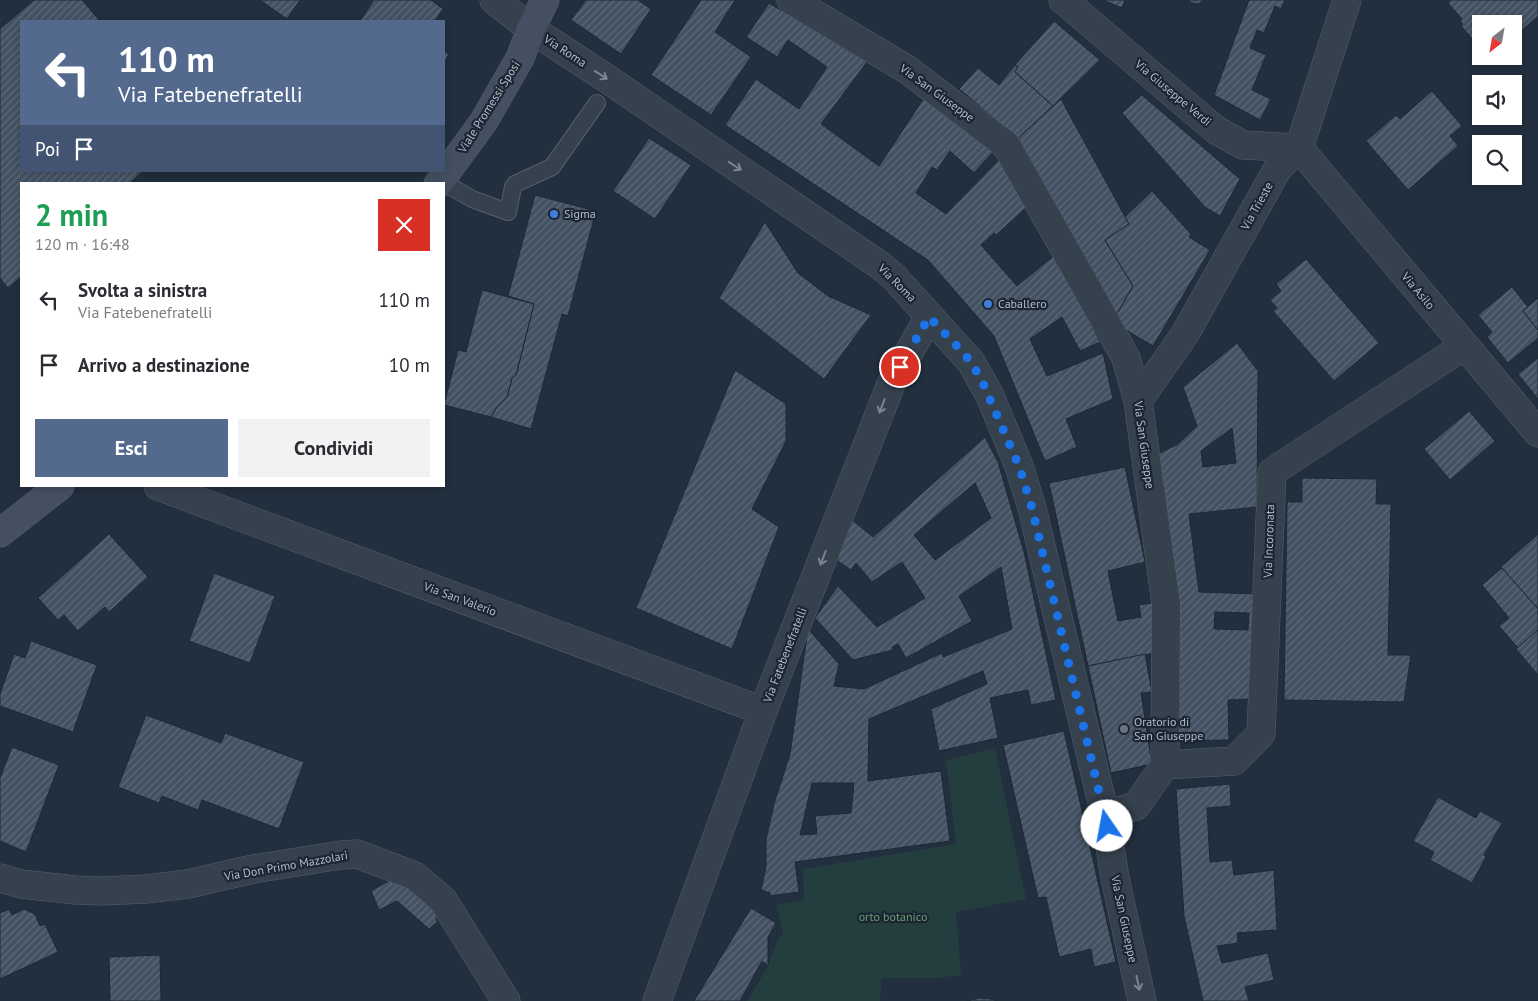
<!DOCTYPE html>
<html lang="it">
<head>
<meta charset="utf-8">
<style>
	body { margin:0; font-family:"PT Sans",sans-serif; background:#f2f2f3; color:#2b2b33; height:100vh; display:flex; flex-direction:column; font-size:19px; white-space:nowrap }
	* { box-sizing:border-box; margin:0 }
	p { font-size:16px; color:#7c7c81 }
	.icon { flex:none; width:28px; height:28px; fill:none; stroke:currentColor; stroke-width:2; stroke-linecap:round; stroke-linejoin:round }
	.map { position:relative; flex:1; overflow:hidden }
	.drawer { position:absolute; left:20px; top:182px; width:425px; height:305px; display:flex; flex-direction:column; background:#fff; border-radius:0px; box-shadow:0 2px 8px #0003 }
	.drawer>* { flex:none }
	.hud { position:absolute; left:20px; top:20px; width:425px; height:152px; border-radius:0px; box-shadow:0 2px 8px #0003; background:#536a8e; color:#fff; overflow:hidden }
	.needle { width:32px; rotate:211deg }
	.tools { position:absolute; left:1472px; top:15px; display:grid; gap:10px }
	.tools a { display:grid; place-items:center; width:50px; height:50px; border-radius:0px; background:#fff; box-shadow:0 2px 8px #0003; font-size:25px }
	.pin { position:absolute; display:grid; place-items:center; width:42px; height:42px; color:#fff; margin:-21px; border:2px solid #fff; border-radius:50%; box-shadow:0 1px 5px #0007 }
	.me { position:absolute; width:55px; margin:-28px; rotate:348deg; stroke-linejoin:round; filter:drop-shadow(0 0 4px #0008) }
	.turn { display:flex; align-items:center; gap:18px; height:105px; padding:0 15px; font-size:22px }
	.turn .icon { width:65px; height:65px; stroke-width:2.5 }
	.turn b { display:block; font-size:35px; line-height:42px }
	.then { display:flex; align-items:center; height:48px; padding:0 15px; background:#0003; gap:10px; font-size:19px }
	.round { display:grid; place-items:center; flex:none; width:52px; height:52px; border-radius:0px; background:#f2f2f3 }
	.summary { display:flex; align-items:center; justify-content:space-between; height:85px; padding:0 15px }
	h1 { font-size:30px; font-weight:600; line-height:38px; color:#1e9e55 }
	.button { display:flex; gap:10px; margin-top:auto; padding:10px 15px }
	.button a { flex:1; height:58px; border-radius:0px; background:#536a8e; color:#fff; font-size:20px; font-weight:600; line-height:58px; text-align:center }
	.button a+a { background:#f2f2f3; color:#2b2b33 }
	ul { padding:0; list-style:none }
	li { display:flex; align-items:center; gap:15px; height:65px; padding:0 15px }
	li div { flex:1 }
	li b { display:block; font-size:19px }
	li em { font-style:normal }
	.map>svg:first-child { display:block }
	.park { fill:#243d3f }
	.building { fill:url(#building-hatch); stroke:#1e2835; fill-rule:evenodd }
	.lines { fill:none; stroke-linecap:round; stroke-linejoin:round }
	.service-casing { stroke:#555f6c; stroke-width:18 }
	.minor-casing { stroke:#555f6c; stroke-width:29 }
	.secondary-casing { stroke:#555f6c; stroke-width:29 }
	.service { stroke:#36414e; stroke-width:16 }
	.minor { stroke:#36414e; stroke-width:28 }
	.secondary { stroke:#445062; stroke-width:28 }
	.oneway { stroke:#7a8592 }
	.route { stroke:#1a73e8; stroke-width:9; stroke-dasharray:0 16.2 }
	.shop-dot { fill:#3f7fe0; stroke:#1c2633; stroke-width:2 }
	.worship-dot { fill:#6b7280; stroke:#1c2633; stroke-width:2 }
	.labels { text-anchor:middle; stroke-width:4.5; stroke-linejoin:round; paint-order:stroke }
	.street-label { font-size:12px; fill:#b2bcca; stroke:#1c2633 }
	.poi-label { font-size:12px; fill:#b2bcca; stroke:#1c2633; text-anchor:start }
	.park-label { font-size:12px; fill:#689c72; stroke:#1c2633 }
</style>
</head>
<body>
<div class="map">
<svg width="1538" height="1001" viewBox="0 0 1538 1001">
	<defs>
		<pattern id="building-hatch" width="6" height="6" patternUnits="userSpaceOnUse" patternTransform="scale(1.25)"><rect width="6" height="6" fill="#435263"/><path d="M-1 1l2-2M0 6l6-6M5 7l2-2" fill="none" stroke="#5c6978"/></pattern>
	</defs>
	<rect width="100%" height="100%" fill="#222f3e"/>
	<path class="park" d="M995,748L1026,899L956,912L961,975L938,978H882L880,1001H747L768,966L778,940L783,933L776,905L804,900L803,869L956,844L946,760Z"/>
	<g class="building">
		<path d="M34,0H82L100,21H21V171H143L129,184H21V277L8,288L0,278V29Z"/>
		<path d="M260,0H300L287,19Z"/>
		<path d="M374,0H431L443,9L435,21H360Z"/>
		<path d="M586,0H638L651,9L621,54L571,20Z"/>
		<path d="M701,0H735L715,32L751,57L711,115L651,75Z"/>
		<path d="M1103,0H1125L1122,8Z"/>
		<path d="M1187,0H1204L1200,3L1194,4Z"/>
		<path d="M1249,0H1285L1281,9L1275,6L1264,33L1257,30L1250,48L1266,55L1252,90L1271,99L1260,120L1214,95Z"/>
		<path d="M1451,0H1538V16L1518,34L1523,39L1514,48V24H1481V49L1461,26L1463,24L1460,21L1462,19L1448,3Z"/>
		<path d="M769,3L867,62L821,124L879,166L924,98L994,151L974,173L950,151L937,170L932,167L916,193L946,214L1000,159L1028,206L996,235L994,233L981,245L1017,286L1056,254L1100,342L1080,351L1062,317L1030,339L1047,376L1103,353L1113,399L1066,419L1077,447L1045,461L994,336L928,260L725,125L756,79L799,109L827,67L788,40L777,57L746,37Z"/>
		<path d="M1054,21L1100,60L1053,106L1015,72L1018,67L1015,65Z"/>
		<path d="M444,51L449,54L444,63Z"/>
		<path d="M1015,65L1018,67L1015,72L1053,106L1018,138L959,89L978,68L999,85Z"/>
		<path d="M1432,91L1462,126L1450,136L1458,146L1408,190L1366,141L1396,115L1400,119Z"/>
		<path d="M1142,95L1240,179L1220,216L1205,207L1122,113Z"/>
		<path d="M1061,99L1129,224L1105,240L1133,286L1117,314L1018,138Z"/>
		<path d="M649,138L691,165L655,219L613,191Z"/>
		<path d="M1152,191L1191,234L1189,237L1210,250L1153,346L1126,330L1117,314L1133,286L1105,240L1129,224L1125,217Z"/>
		<path d="M535,195L596,211L568,316L562,314L531,429L491,417L497,407L507,397L512,378L516,375L534,304L508,296Z"/>
		<path d="M765,222L798,273L828,296L871,315L824,379L719,298Z"/>
		<path d="M1306,259L1379,343L1334,381L1273,311L1277,308L1270,300L1281,291L1276,284Z"/>
		<path d="M1512,287L1528,307L1523,311L1538,330V338L1508,363L1487,337L1492,332L1478,315Z"/>
		<path d="M482,290L534,304L516,375L512,378L507,397L497,407L491,417L444,405L458,350L466,352Z"/>
		<path d="M1538,298V330L1523,311Z"/>
		<path d="M1237,343L1258,371L1257,507L1189,514L1199,592L1260,594L1252,699L1228,700L1229,740L1173,741L1158,454L1178,444L1197,426L1183,387ZM1232,428L1236,463L1203,467L1201,451ZM1215,612L1249,613L1248,630L1214,629Z"/>
		<path d="M1538,358V399L1518,374Z"/>
		<path d="M735,370L786,404V441L752,509L779,527L732,649L636,608Z"/>
		<path d="M1469,411L1495,441L1450,480L1424,449Z"/>
		<path d="M985,437L998,462L1024,552L1056,700L1031,705L1028,690L990,698L998,738L939,751L931,709L987,684L983,671L869,719L868,781L941,771L950,841L795,862L799,892L770,896V893L761,890L766,867V840L774,804L790,754L808,629L839,664L834,686L864,689L942,653L943,657L1012,629L1001,567L959,596L972,621L906,658L898,644L892,647L893,650L853,660L815,618L838,586L877,627L925,598L902,562L872,582L856,563L851,570L832,557L851,519L873,537ZM975,483L991,518L935,560L914,535ZM812,783H854L851,813L815,816L817,834L800,835Z"/>
		<path d="M1125,467L1145,562L1108,571L1118,621L1141,617L1139,605L1153,603L1155,653L1088,666L1049,483Z"/>
		<path d="M1302,478L1377,479L1376,504H1391L1388,655H1411L1404,702L1284,700L1287,502H1302Z"/>
		<path d="M109,534L148,577L109,612L105,607L78,631L64,615L58,620L38,598Z"/>
		<path d="M1538,534V609L1501,567Z"/>
		<path d="M1502,568L1538,609V630L1518,648L1499,626L1509,618L1482,585Z"/>
		<path d="M214,573L275,596L250,663L189,641Z"/>
		<path d="M1538,630V675L1516,649Z"/>
		<path d="M31,641L97,665L73,732L0,706V694L14,654L25,658Z"/>
		<path d="M1145,654L1152,692L1141,693L1152,764L1111,773L1088,666Z"/>
		<path d="M146,715L221,743L225,733L304,762L279,829L202,800L198,810L162,796L159,803L118,787Z"/>
		<path d="M1064,731L1116,962L1094,967L1091,949L1059,957L1046,897L1038,898L1003,745Z"/>
		<path d="M12,747L59,765L26,852L0,841V778Z"/>
		<path d="M1230,784L1231,806L1207,808L1210,862L1232,860L1234,875L1274,870L1277,930L1237,933L1238,943L1217,946L1222,963L1268,953L1274,980L1245,987L1249,1001H1203L1184,916L1176,789Z"/>
		<path d="M1438,797L1476,818L1480,811L1502,823L1484,855L1486,857L1472,883L1430,860L1434,852L1413,841Z"/>
		<path d="M394,878L436,907L437,922L429,929L397,901L379,910L371,891Z"/>
		<path d="M751,908L776,923L768,937V966L762,961L740,1001H694Z"/>
		<path d="M9,909L12,915L24,909L35,914L40,926L45,924L58,952L0,979V913Z"/>
		<path d="M160,955L161,1001H110L109,957Z"/>
		<path d="M979,998L991,999L997,1001H967Z"/>
	</g>
	<g class="lines">
		<g class="service-casing">
			<path id="service" d="M441,181L472,199L508,212L513,187L515,184L552,167L597,103"/>
		</g>
		<g class="minor-casing">
			<g id="minor">
				<path d="M494,0L531,29L606,78L881,266L894,277L971,362L990,396L1019,466L1032,508L1105,815L1115,878L1142,1001"/>
				<path d="M791,0L908,70L1006,145L1126,358L1138,401L1166,604L1165,765L1136,806L1105,815"/>
				<path d="M1063,0L1216,130L1243,145L1299,148"/>
				<path d="M1299,148L1538,433"/>
				<path d="M1138,401L1185,334L1278,168L1299,148L1347,0"/>
				<path d="M158,486L763,711"/>
				<path d="M1165,765L1234,761L1261,734L1272,472L1464,346"/>
				<path d="M0,878L21,884L76,890L102,891L146,889L188,884L253,869L341,855L357,854L415,876L443,900L506,1001"/>
				<path d="M657,1001L763,711L891,384L929,317"/>
			</g>
		</g>
		<g class="secondary-casing">
			<g id="secondary">
				<path d="M438,184L484,121L520,58L531,29L545,0"/>
				<path d="M0,533L60,486"/>
			</g>
		</g>
		<use href="#service" class="service"/>
		<use href="#minor" class="minor"/>
		<use href="#secondary" class="secondary"/>
	</g>
	<defs><path id="oneway-shaft" d="M-6 0H5M1.5-3L5.5 0L1.5 3" fill="none" stroke-width="1.6" stroke-linecap="round" stroke-linejoin="round" transform="scale(1.25)"/></defs>
	<g class="oneway">
		<use href="#oneway-shaft" transform="translate(601 75) rotate(33)"/>
		<use href="#oneway-shaft" transform="translate(735 166) rotate(34)"/>
		<use href="#oneway-shaft" transform="translate(882 406) rotate(111)"/>
		<use href="#oneway-shaft" transform="translate(823 558) rotate(111)"/>
		<use href="#oneway-shaft" transform="translate(1138 983) rotate(78)"/>
	</g>
	<g class="lines">
		<path class="route" d="M900,367L929,317L958,347L971,362L982,381L1019,466L1032,508L1107,826"/>
	</g>
	<g class="shop-dot">
		<circle cx="554" cy="214" r="5"/>
		<circle cx="988" cy="304" r="5"/>
	</g>
	<circle class="worship-dot" cx="1124" cy="729" r="5"/>
	<g class="labels">
		<g class="street-label">
			<text transform="translate(565 51) rotate(33)" y="4">Via Roma</text>
			<text transform="translate(937 93) rotate(36)" y="4">Via San Giuseppe</text>
			<text transform="translate(1173 93) rotate(40)" y="4">Via Giuseppe Verdi</text>
			<text transform="translate(489 107) rotate(-58)" y="4">Viale Promessi Sposi</text>
			<text transform="translate(1257 206) rotate(-61)" y="4">Via Trieste</text>
			<text transform="translate(897 283) rotate(45)" y="4">Via Roma</text>
			<text transform="translate(1418 291) rotate(50)" y="4">Via Asilo</text>
			<text transform="translate(1144 445) rotate(82)" y="4">Via San Giuseppe</text>
			<text transform="translate(1269 541) rotate(-88)" y="4">Via Incoronata</text>
			<text transform="translate(460 599) rotate(20)" y="4">Via San Valerio</text>
			<text transform="translate(785 655) rotate(-69)" y="4">Via Fatebenefratelli</text>
			<text transform="translate(286 866) rotate(-10)" y="4">Via Don Primo Mazzolari</text>
			<text transform="translate(1124 919) rotate(78)" y="4">Via San Giuseppe</text>
		</g>
		<g class="poi-label">
			<text x="564" y="218">Sigma</text>
			<text x="998" y="308">Caballero</text>
			<text x="1134" y="726">Oratorio di<tspan x="1134" dy="14">San Giuseppe</tspan></text>
		</g>
		<g class="park-label">
			<text x="893" y="921">orto botanico</text>
		</g>
	</g>
</svg>
<div class="tools">
<a><svg class="needle" viewBox="-14 -14 28 28"><path d="M0-13l5 13h-10z" fill="#e53935"/><path d="M0 13l5-13h-10z" fill="#7c7c81"/></svg></a>
<a><svg class="icon" aria-label="sound" viewBox="0 0 24 24"><path d="M4 9h4l5-4v14l-5-4H4zM17 9q2 3 0 6"/></svg></a>
<a><svg class="icon" aria-label="search" viewBox="0 0 24 24"><circle cx="10" cy="10" r="6"/><path d="M15 15l6 6"/></svg></a>
</div>
<div class="pin" style="left:900px;top:367px;background:#d93025"><svg class="icon" aria-label="arrive" viewBox="0 0 24 24"><path d="M6 21V4h12l-3 4 3 4H6"/></svg></div>
<svg class="me" style="left:1107px;top:826px" viewBox="-20 -20 40 40"><circle r="19" fill="#fff"/><path d="M0-13L10 11 0 6-10 11z" fill="#1a73e8"/></svg>
<div class="hud">
<div class="turn"><svg class="icon" aria-label="left" viewBox="0 0 24 24"><path d="M17 20v-9H6M10 6l-5 5 5 5"/></svg><div><b>110 m</b>Via Fatebenefratelli</div></div>
<div class="then">Poi<svg class="icon" aria-label="arrive" viewBox="0 0 24 24"><path d="M6 21V4h12l-3 4 3 4H6"/></svg></div>
</div>
<section class="drawer">
<div class="summary"><div><h1>2 min</h1><p>120 m · 16:48</p></div><a class="round" style="background:#d93025;color:#fff"><svg class="icon" aria-label="close" viewBox="0 0 24 24"><path d="M6 6l12 12M18 6L6 18"/></svg></a></div>
<ul>
<li><svg class="icon" aria-label="left" viewBox="0 0 24 24"><path d="M17 20v-9H6M10 6l-5 5 5 5"/></svg><div><b>Svolta a sinistra</b><p>Via Fatebenefratelli</p></div><em>110 m</em></li>
<li><svg class="icon" aria-label="arrive" viewBox="0 0 24 24"><path d="M6 21V4h12l-3 4 3 4H6"/></svg><div><b>Arrivo a destinazione</b></div><em>10 m</em></li>
</ul>
<div class="button"><a>Esci</a><a>Condividi</a></div>
</section>
</div>
</body>
</html>
